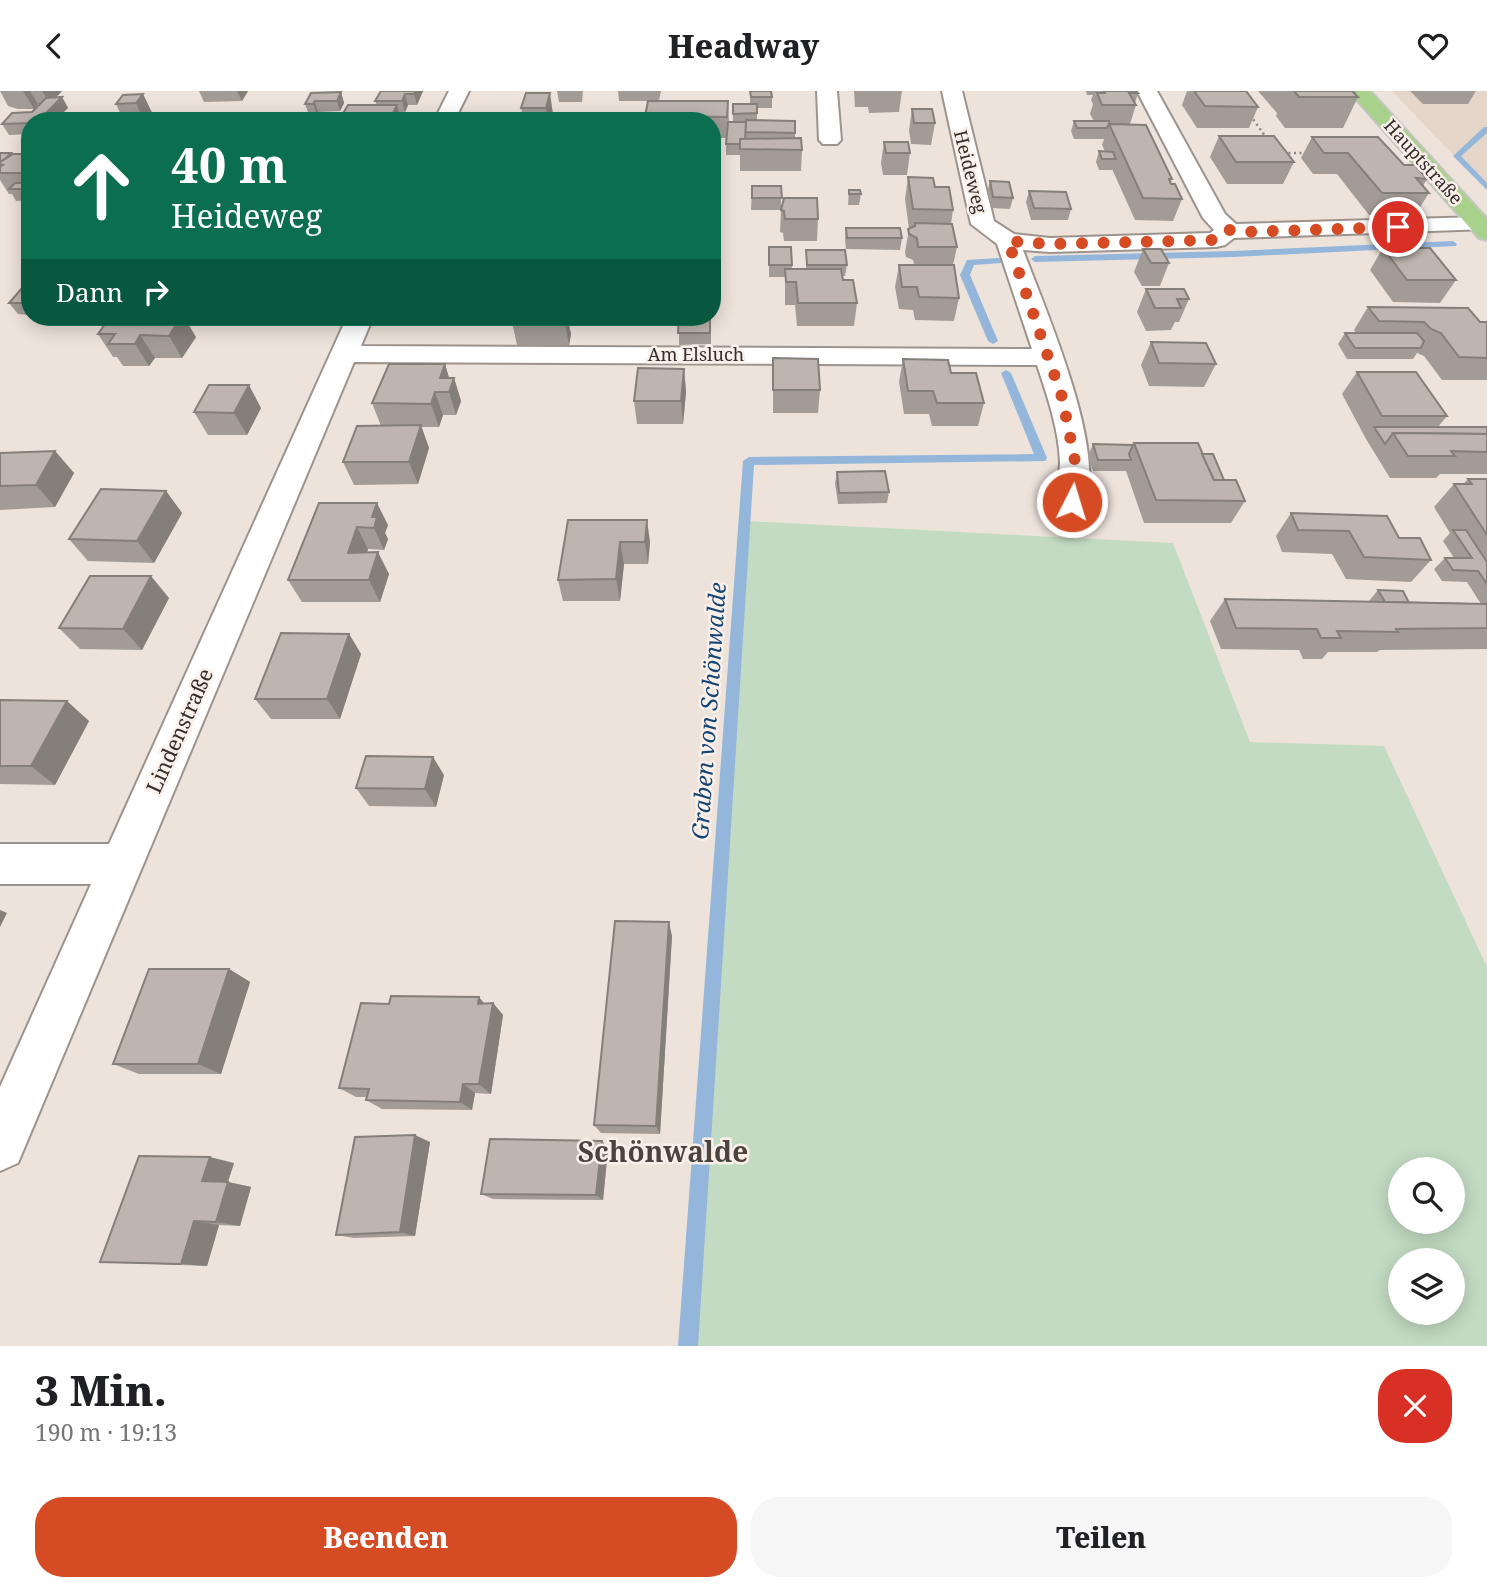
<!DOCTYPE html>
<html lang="de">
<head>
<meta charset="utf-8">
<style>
	body { margin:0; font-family:"Noto Serif",serif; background:#f6f6f6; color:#202124; height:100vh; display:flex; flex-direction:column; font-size:26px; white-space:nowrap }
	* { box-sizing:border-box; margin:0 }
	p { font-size:23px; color:#757577 }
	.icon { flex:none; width:38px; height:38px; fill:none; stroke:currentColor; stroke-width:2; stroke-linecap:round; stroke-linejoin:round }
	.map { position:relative; height:1255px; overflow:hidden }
	.drawer { display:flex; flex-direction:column; background:#fff; flex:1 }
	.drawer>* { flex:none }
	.top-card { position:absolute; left:21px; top:21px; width:700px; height:214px; border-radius:28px; box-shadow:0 4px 18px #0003; background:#0b6e4f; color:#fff; overflow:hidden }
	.buttons { position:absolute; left:1388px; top:1066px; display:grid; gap:14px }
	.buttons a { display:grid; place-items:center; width:77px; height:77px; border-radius:50%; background:#fff; box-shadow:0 4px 18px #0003; font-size:35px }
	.pin { position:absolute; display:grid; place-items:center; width:60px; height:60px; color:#fff; margin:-30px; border:4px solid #fff; border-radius:50%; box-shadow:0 2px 7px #0007 }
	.me { position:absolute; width:77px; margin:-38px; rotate:5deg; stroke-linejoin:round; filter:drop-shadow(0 0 5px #0008) }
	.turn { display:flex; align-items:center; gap:24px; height:147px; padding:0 35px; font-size:32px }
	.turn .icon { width:91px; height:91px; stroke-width:2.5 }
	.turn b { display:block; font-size:49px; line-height:60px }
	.then { display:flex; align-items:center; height:66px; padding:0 35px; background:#0003; gap:14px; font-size:26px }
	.round { display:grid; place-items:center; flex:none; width:74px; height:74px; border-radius:28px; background:#f6f6f6 }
	.summary { display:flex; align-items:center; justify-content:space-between; height:119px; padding:0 35px }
	h1 { font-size:42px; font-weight:800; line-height:52px }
	.primary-button { display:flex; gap:14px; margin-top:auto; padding:14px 35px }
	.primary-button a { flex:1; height:80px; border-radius:28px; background:#d44b24; color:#fff; font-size:28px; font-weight:800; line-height:80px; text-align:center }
	.primary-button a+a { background:#f6f6f6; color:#202124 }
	header { display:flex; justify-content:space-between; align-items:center; height:91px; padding:0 35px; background:#fff; font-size:32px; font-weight:800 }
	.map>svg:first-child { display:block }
	.built { fill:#e6d5c9 }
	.green { fill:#c3dbc2; fill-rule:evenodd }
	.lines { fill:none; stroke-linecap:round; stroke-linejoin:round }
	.stream { fill:#94b6db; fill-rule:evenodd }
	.minor-casing { stroke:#9d938d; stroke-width:4 }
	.major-casing { stroke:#c6c5c4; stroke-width:4 }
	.path { stroke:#8b847f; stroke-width:2.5; stroke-dasharray:2 3.5; stroke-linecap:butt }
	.minor { fill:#fff; fill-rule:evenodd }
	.major { fill:#a8d18c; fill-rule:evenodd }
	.wall { fill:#a39c96 }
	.shaded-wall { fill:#857f7a }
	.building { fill:#beb5ae; stroke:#857f7a; stroke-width:2 }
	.route { stroke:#d44b24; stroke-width:12; stroke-dasharray:0 21.6 }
	.labels { text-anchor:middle; stroke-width:5; stroke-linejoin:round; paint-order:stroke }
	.far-street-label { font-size:18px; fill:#332f2d; stroke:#faf0e9 }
	.street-label { font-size:21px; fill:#332f2d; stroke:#faf0e9 }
	.water-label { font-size:23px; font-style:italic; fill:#144574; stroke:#faf0e9 }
	.near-quarter-label { font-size:28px; font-weight:bold; fill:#4b433d; stroke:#faf0e9 }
</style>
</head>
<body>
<header><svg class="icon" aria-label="back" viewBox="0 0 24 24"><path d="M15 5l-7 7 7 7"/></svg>Headway<svg class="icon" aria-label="heart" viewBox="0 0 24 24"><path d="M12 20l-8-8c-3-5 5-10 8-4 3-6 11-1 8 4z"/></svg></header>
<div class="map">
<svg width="1487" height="1255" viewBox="0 0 1487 1255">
	<rect width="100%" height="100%" fill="#ede3db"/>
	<path class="built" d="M1392,0H1487V99Z"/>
	<path class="green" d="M746,430L1173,452L1250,651L1384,655L1487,876V1255H688ZM1400,1078H1452V1130H1400ZM1400,1169H1452V1222H1400Z"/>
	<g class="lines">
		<g class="stream">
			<path d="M1484,36H1487V42L1461,65L1487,92V99L1453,65Z"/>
			<path d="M1453,150L1457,153L1456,155L1233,166L1035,171L1031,168L1035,165L1233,160Z"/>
			<path d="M998,167L1001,168V172L974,174L970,184L998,250L993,253L988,250L960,184L967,169Z"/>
			<path d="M1006,279L1011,282L1047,367L1045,370L754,374L698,1255H678L743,370L749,366L1034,363L1001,282Z"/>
		</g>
		<g class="minor-casing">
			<g id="minor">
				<path d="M449,0H469L454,30H434Z"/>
				<path d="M817,0H837L841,49L837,53H823L819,49Z"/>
				<path d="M942,0H962L994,130L1014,143L1050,147L1210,142L1214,139L1203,127L1137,0H1157L1225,123L1236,133L1479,126L1487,128V138L1234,147L1225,154L1216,156L1050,161L1023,159C1043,213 1112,369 1082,419L1071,422L1060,419C1051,404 1060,387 1060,371C1059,339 1047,304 1037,274L354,271L18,1072L0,1080V996L91,793H0V753H109L347,226H373L361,255L1032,258L997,153L971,133Z"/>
			</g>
		</g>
		<g class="major-casing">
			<path id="major" d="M1349,0H1370L1487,128V149L1479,147Z"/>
		</g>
		<g class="path">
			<path d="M1250,24L1268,49"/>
			<path d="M1283,62H1309"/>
		</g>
		<use href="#minor" class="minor"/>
		<use href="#major" class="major"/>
	</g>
	<g class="wall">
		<path d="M0,0H62L56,6H62L68,17L30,30V43L9,44L2,33L32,21L40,13H38L34,18H18L8,15Z"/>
		<path d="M199,0H248L242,10L204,11Z"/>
		<path d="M381,0H423L417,14H408L405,21H399L377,14L375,10Z"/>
		<path d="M557,0H583L582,11H559Z"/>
		<path d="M618,0H661L659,10H728L729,31H733V13H750V0L772,6V17H757V30H795V47L802,59L801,80H740V64H726V47H712V30H646L645,25L648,10H619Z"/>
		<path d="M854,0H902L899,21L869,22L868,16H855Z"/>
		<path d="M1086,0H1136L1138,2L1135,12L1136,14L1130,33L1172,88L1171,91L1182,108L1173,130L1135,129L1112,78V79H1099L1096,71L1099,60H1105L1102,54L1104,48H1074L1071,40L1074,30H1094L1090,23L1093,13L1091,9L1093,4H1087Z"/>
		<path d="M1187,0H1246L1258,16L1249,37H1197L1182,14Z"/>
		<path d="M1258,0H1357L1355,3L1358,6L1343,37H1285L1276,25L1277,22Z"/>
		<path d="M1410,0H1476L1468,13H1423Z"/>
		<path d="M341,1L344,12L340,20L318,21L317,24H309L305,13Z"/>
		<path d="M526,2L553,23L552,30H524L521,17Z"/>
		<path d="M143,3L153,24L149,30H124L116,13Z"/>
		<path d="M912,18L935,32L931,54L911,53L909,39Z"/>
		<path d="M1219,45L1294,71L1283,93H1227L1210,66Z"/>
		<path d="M1312,46L1404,74L1427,88L1423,95L1429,102L1415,124H1369L1337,83H1313L1301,67Z"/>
		<path d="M884,51L910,62L907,84H883L881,72Z"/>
		<path d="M30,60V109L16,110L12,103H9L0,89V62H11L12,64L26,63Z"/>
		<path d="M908,86L935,96L953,119L951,133L957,156L953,174L959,207L954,230L915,229L913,219L899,218L895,196L899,174H914L913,169L906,166L905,161L909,138L905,108Z"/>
		<path d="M990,90L1013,107L1010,118L991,117L987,102Z"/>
		<path d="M752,95H781V117L818,128L817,150H784L783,142L780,141L781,119H751Z"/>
		<path d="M849,99L861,103L859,114H848Z"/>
		<path d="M1029,100L1071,118L1068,129H1031L1026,111Z"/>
		<path d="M846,137L902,147L900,159L846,158L845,148Z"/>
		<path d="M769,156H791L792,178H806V159L847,174L845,185H842L843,189L857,212L854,235H797L795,214H785V186H769Z"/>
		<path d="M1383,157L1456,189L1440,212L1393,211L1370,179Z"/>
		<path d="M1143,158L1169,172L1160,195H1142L1134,181Z"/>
		<path d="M30,189V224L18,223L9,212Z"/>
		<path d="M1146,198L1189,208L1179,231H1175L1171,239L1146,240L1137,221Z"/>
		<path d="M1368,216L1480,231H1487V289H1442L1424,265L1417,262L1413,268H1347L1338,253L1345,242H1356L1354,239Z"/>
		<path d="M110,226L196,246L182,267H155L149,275H123L117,266H113L98,243Z"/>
		<path d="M503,226H567L571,243L569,254H517L512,231L513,228H503Z"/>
		<path d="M650,226H711V253L679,254V228H650Z"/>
		<path d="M1151,251L1216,273L1204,296L1149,295L1141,274Z"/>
		<path d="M773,267L820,299L818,322H773Z"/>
		<path d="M903,268L951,282L984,312L978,335H932L929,323H904L899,291Z"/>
		<path d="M445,273L449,287H454L461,310L456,324H443L439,336H421L429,357L418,393L354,394L343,371L381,335L372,312Z"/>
		<path d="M684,278L686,301L683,333H637L634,310Z"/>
		<path d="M1357,281L1447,325L1438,336H1487V383H1440L1436,387H1390L1366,348L1342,303Z"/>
		<path d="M261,317L247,344H208L194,321Z"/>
		<path d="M1134,352L1202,363L1224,389L1245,410L1231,432H1144L1126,380H1093L1088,365L1093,353L1133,354Z"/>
		<path d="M55,360L74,382L55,416L0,419V362Z"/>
		<path d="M837,381L889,401L887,412L838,413L835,392Z"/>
		<path d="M1468,388H1487V558L1380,559L1377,561H1328L1322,568H1303L1299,559L1221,558L1210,530L1225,508L1369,511V510L1378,499L1409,512L1481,513L1467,491L1442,490L1434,478L1445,467H1454L1443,450L1450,442L1434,416L1454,393H1463Z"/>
		<path d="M166,400L182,422L154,472L88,470L69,448Z"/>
		<path d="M319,412L388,434L385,442L388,448L384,459L368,458L367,461L389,483L380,511H302L288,489Z"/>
		<path d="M1291,422L1399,447L1431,469L1411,491L1346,488L1332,463L1282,461L1276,445Z"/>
		<path d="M568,429L650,451L648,473H624L620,510H563L558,489Z"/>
		<path d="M169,507L142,559L80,558L59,537Z"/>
		<path d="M349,543L361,563L340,628H271L255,608Z"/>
		<path d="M0,609L89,630L55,694L0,693Z"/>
		<path d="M444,684L436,716L369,715L356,697Z"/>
		<path d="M672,845L660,1043L601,1042L594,1034Z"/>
		<path d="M229,878L250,891L221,983H139L113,973Z"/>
		<path d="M493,912L503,924L491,1003L475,1002L472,1019L382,1018L366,1009L367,1006H356L339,997L389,913Z"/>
		<path d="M602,1050L608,1058L603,1109L493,1108L481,1103Z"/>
		<path d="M430,1051L415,1145L354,1147L336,1144Z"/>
		<path d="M234,1072L228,1091L251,1096L240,1135L219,1134L207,1175L100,1171Z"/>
	</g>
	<g class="shaded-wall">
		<path d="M23,0H30L38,13L34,18Z"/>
		<path d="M42,0H62L50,13Z"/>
		<path d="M237,0H248L242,10Z"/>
		<path d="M415,0H423L417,14L414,3Z"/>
		<path d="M341,1L344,12L340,20L337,10Z"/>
		<path d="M550,2L553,23L552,30H548L546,17Z"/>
		<path d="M143,3L153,24L149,30H144L136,12Z"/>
		<path d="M405,3L408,14L405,21L402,10Z"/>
		<path d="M62,6L68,17L55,30H38Z"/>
		<path d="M315,10L318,21L317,24L313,13Z"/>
		<path d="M397,14L401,30H389Z"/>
		<path d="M181,226H184L196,246L182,267L169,245Z"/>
		<path d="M566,226H567L571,243L569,254L565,232Z"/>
		<path d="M140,244L155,267L149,275L135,253Z"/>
		<path d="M445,273L451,294L454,287L461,310L456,324L449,301L440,287Z"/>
		<path d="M684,278L686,301L683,333L681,310Z"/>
		<path d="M249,294L261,317L247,344L234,322Z"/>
		<path d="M435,301L443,324L439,336L431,313Z"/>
		<path d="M421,334L429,357L418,393L409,371Z"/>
		<path d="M55,360L74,382L55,416L36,394Z"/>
		<path d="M166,400L182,422L154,472L137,450Z"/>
		<path d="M377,412L388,434L385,442L388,448L384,459L374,437L372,426Z"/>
		<path d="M647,429L650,451L648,473L645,451Z"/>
		<path d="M357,436L368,458L360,483L348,462Z"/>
		<path d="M620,451L624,473L620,510L616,488Z"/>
		<path d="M378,461L389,483L380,511L369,489Z"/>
		<path d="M151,485L169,507L142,559L123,538Z"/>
		<path d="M349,543L361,563L340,628L327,608Z"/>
		<path d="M67,610L89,630L55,694L31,675Z"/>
		<path d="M433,666L444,684L436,716L425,698Z"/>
		<path d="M0,819L7,822L0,836Z"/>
		<path d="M669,831L672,845L660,1043L656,1035Z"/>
		<path d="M229,878L250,891L221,983L198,973Z"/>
		<path d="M479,906L489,918L478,913Z"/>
		<path d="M493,912L503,924L491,1003L479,993Z"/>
		<path d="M463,993L475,1002L472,1019L460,1011Z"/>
		<path d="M415,1044L430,1051L415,1145L400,1141Z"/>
		<path d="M602,1050L608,1058L603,1109L596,1104Z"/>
		<path d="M210,1066L234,1072L226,1096L202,1090Z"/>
		<path d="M228,1091L251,1096L240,1135L216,1131Z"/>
		<path d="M194,1130L219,1134L207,1175L181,1173Z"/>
	</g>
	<g class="building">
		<path d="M381,0H415L414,3H405L402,10H375Z"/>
		<path d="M750,0H771L772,6H751Z"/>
		<path d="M1104,0H1136L1138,2H1129L1136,14H1102L1097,2H1105Z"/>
		<path d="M1194,0H1246L1258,16L1205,15Z"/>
		<path d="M1294,0H1352L1358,6H1299Z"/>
		<path d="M341,1L337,10H315L313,13H305L311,2Z"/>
		<path d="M526,2H550L546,17H521Z"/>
		<path d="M143,3L136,12L116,13L123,4Z"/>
		<path d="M62,6L38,30H30V32L2,33L12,22L32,21L46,7Z"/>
		<path d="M648,10H728L727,26L645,25Z"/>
		<path d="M733,13H757V22L733,23Z"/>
		<path d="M348,14H397L389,30L339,29Z"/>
		<path d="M912,18H932L935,32H914Z"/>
		<path d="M265,24L261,30H228L232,25Z"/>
		<path d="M746,29L795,30V42L745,41Z"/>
		<path d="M1074,30H1109L1110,33H1109L1107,37H1077Z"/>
		<path d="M728,31H746L745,48H740V53H726Z"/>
		<path d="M1109,33L1146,34L1172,88H1169L1171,93H1175L1182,108L1143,107Z"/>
		<path d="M1219,45H1274L1294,71H1236Z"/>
		<path d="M1312,46H1378L1404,74H1415L1427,88L1416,87L1429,102H1382L1348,62H1324Z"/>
		<path d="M801,47L802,59L740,58V48Z"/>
		<path d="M884,51H908L910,62H886Z"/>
		<path d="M30,60V82H0V76L3,74L0,73V71L13,63H26Z"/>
		<path d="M1099,60L1113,61L1116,68H1102Z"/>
		<path d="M0,62H11L6,67L0,71Z"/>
		<path d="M908,86L933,87L935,96H949L953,119L913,118Z"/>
		<path d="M990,90L1009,91L1013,107L993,106Z"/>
		<path d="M15,92H30V98H9Z"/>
		<path d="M752,95H781L782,107H752Z"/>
		<path d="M849,99H860L861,103H849Z"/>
		<path d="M1029,100L1066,101L1071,118L1034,117Z"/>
		<path d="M784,107H817L818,128H785L784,120L781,119Z"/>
		<path d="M915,132L952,133L957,156H918L917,147L909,143L908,138L915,135Z"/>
		<path d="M846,137H900L902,147H847Z"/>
		<path d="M769,156H791L792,174H769Z"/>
		<path d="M1383,157H1430L1456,189H1407Z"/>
		<path d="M1143,158H1161L1169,172H1151Z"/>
		<path d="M806,159H845L847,174H807Z"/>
		<path d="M899,174H954L959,207L919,206L917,196H902Z"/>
		<path d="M785,178H841L843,189H853L857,212H798L796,191H786Z"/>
		<path d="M29,189L30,212H9Z"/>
		<path d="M1146,198H1184L1189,208H1177L1181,217H1155Z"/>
		<path d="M1368,216L1468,217L1480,231H1487V267L1459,266L1441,242L1431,238L1424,231L1379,230Z"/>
		<path d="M110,226H181L169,245L140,244L135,253H108L115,243H98Z"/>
		<path d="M513,226H566L565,232L512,231Z"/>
		<path d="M679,226H710V242H678Z"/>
		<path d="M1345,242H1417L1424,250L1421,257H1355Z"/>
		<path d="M1151,251L1206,252L1216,273L1159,272Z"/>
		<path d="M773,267L818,268L820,299H773Z"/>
		<path d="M903,268L948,269L951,282H976L984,312H937L933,300H908Z"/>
		<path d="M389,273H445L440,287H454L449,301H435L431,313L372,312Z"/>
		<path d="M638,277L684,278L681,310H634Z"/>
		<path d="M1357,281H1416L1447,325H1382Z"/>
		<path d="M209,294H249L234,322L194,321Z"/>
		<path d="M421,334L409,371H343L357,335Z"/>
		<path d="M1374,336H1487V343L1393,342L1385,353Z"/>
		<path d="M1393,342L1487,343V361L1451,360L1455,365H1408Z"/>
		<path d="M1134,352H1198L1214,389H1236L1245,410L1156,409Z"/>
		<path d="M1093,353L1133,354L1129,363L1131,369H1098Z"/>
		<path d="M55,360L36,394L0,395V362Z"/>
		<path d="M1202,363H1213L1224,389H1214Z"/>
		<path d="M885,380L889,401L839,402L837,381Z"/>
		<path d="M1468,388H1487V444L1454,393H1472Z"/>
		<path d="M101,398L166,400L137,450L69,448Z"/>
		<path d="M319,412H377L372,426H377L374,437L357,436L348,462L378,461L369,489H288Z"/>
		<path d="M1291,422L1387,425L1399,447H1420L1431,469L1364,466L1349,440L1298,439Z"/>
		<path d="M568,429H647L645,451H620L616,488L558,489Z"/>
		<path d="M1453,439H1466L1487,471V493L1478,480L1453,479L1445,467H1472Z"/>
		<path d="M90,485H151L123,538L59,537Z"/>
		<path d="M1378,499L1403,500L1409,512L1468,513L1385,511Z"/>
		<path d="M1225,508L1487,513V537L1396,538L1398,541L1337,540L1341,547H1321L1317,538L1236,537Z"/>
		<path d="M281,542L349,543L327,608H255Z"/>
		<path d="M0,609L67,610L31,675H0Z"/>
		<path d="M366,665L433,666L425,698L356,697Z"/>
		<path d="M615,830L669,831L656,1035L594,1034Z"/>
		<path d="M149,878H229L198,973H113Z"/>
		<path d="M391,905L479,906L478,913L493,912L479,993H463L460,1011L366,1009L369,998L339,997L361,912L389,913Z"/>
		<path d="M415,1044L400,1141L336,1144L355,1046Z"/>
		<path d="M490,1048L602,1050L596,1104L481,1103Z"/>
		<path d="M139,1065L210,1066L202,1090L228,1091L216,1131L194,1130L181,1173L100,1171Z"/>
	</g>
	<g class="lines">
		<path class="route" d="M1072,411L1075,370L1062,306L1008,150L1050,153L1216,149L1229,139L1245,141L1398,136"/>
	</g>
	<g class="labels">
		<g class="far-street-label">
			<text transform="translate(1423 71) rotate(48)" y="6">Hauptstraße</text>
			<text transform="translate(970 81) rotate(76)" y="6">Heideweg</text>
			<text x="696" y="270">Am Elsluch</text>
		</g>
		<g class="street-label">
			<text transform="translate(180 640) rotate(-66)" y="7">Lindenstraße</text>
		</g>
		<g class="water-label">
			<text transform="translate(709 620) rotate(-86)" y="8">Graben von Schönwalde</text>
		</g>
		<g class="near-quarter-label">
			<text x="663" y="1071">Schönwalde</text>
		</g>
	</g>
</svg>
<div class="buttons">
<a><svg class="icon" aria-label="search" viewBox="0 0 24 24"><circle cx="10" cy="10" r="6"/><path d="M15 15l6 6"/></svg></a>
<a><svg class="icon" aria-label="layers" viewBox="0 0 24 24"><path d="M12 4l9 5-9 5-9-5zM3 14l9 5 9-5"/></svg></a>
</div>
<div class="pin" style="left:1398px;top:136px;background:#d93025"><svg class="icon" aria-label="arrive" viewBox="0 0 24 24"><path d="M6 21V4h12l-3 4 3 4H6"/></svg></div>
<svg class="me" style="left:1072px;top:411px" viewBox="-20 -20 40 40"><circle r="17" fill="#d44b24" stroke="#fff" stroke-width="3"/><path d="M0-11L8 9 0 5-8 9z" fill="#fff"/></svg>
<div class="top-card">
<div class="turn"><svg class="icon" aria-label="ahead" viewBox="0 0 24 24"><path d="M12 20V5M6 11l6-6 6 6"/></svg><div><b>40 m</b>Heideweg</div></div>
<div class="then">Dann<svg class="icon" aria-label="right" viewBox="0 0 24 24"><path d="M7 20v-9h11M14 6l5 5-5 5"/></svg></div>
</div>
</div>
<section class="drawer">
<div class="summary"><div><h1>3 Min.</h1><p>190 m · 19:13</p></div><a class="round" style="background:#d93025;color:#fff"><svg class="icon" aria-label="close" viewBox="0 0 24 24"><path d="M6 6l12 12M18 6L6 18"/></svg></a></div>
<div class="primary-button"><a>Beenden</a><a>Teilen</a></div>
</section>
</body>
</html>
